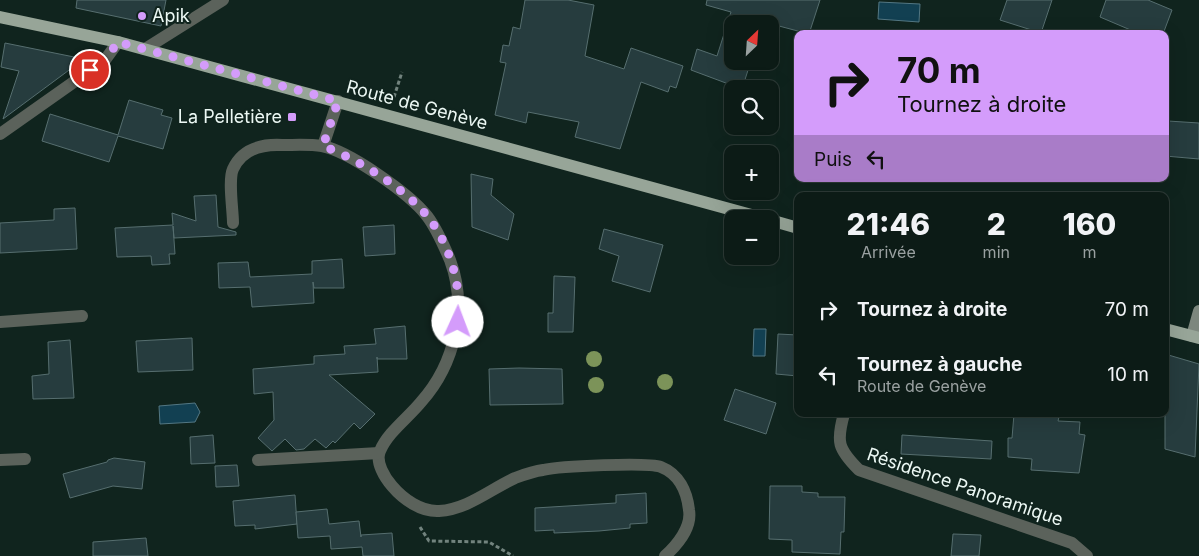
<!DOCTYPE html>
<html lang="fr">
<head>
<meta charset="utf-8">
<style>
	body { margin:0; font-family:Inter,sans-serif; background:#1a2823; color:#f1f3f6; height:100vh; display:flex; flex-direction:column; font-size:19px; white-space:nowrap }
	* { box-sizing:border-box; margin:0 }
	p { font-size:16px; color:#9aa1a1 }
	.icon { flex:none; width:28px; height:28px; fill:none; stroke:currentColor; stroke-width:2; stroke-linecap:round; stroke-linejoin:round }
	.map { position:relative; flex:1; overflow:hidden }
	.sheet { position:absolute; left:794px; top:192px; width:375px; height:225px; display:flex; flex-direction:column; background:#0c1b16; border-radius:10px; box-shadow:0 5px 20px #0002,0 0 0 1px #2c3935 }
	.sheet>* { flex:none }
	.guide { position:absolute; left:794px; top:30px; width:375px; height:152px; border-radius:10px; box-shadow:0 5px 20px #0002,0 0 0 1px #2c3935; background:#d49cfb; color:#111; overflow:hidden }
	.needle { width:32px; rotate:25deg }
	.controls { position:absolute; left:724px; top:15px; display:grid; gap:10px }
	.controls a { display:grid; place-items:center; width:55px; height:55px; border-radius:10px; background:#0c1b16; box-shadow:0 5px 20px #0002,0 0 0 1px #2c3935; font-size:25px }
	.pin { position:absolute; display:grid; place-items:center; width:42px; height:42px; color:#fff; margin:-21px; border:2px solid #fff; border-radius:50%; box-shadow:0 1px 5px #0007 }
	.me { position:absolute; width:55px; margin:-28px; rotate:2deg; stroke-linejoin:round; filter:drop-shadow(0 0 4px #0008) }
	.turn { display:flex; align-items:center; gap:18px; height:105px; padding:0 20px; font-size:22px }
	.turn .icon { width:65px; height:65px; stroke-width:2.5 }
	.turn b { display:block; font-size:35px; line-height:42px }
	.then { display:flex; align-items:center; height:48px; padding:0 20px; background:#0003; gap:10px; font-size:19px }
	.eta { display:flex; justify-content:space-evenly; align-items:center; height:85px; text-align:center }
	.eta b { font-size:30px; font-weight:800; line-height:35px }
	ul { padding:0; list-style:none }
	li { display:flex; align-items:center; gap:15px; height:65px; padding:0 20px }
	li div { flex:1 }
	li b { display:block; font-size:19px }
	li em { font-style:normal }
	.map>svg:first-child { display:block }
	.water { fill:#124052; stroke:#537783 }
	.building { fill:#263c3e; stroke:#566e6f }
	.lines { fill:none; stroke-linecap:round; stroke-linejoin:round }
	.path { stroke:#72837e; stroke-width:3; stroke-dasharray:4 2.5; stroke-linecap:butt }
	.lane { stroke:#5b625b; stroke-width:12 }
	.street { stroke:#5b625b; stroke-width:12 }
	.secondary { stroke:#7d877e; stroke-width:12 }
	.primary { stroke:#97a598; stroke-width:12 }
	.tree { fill:#7c9359 }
	.route { stroke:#d49cfb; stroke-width:9; stroke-dasharray:0 16.2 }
	.poi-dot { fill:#d49cfb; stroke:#10241e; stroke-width:2 }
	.labels { text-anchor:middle; stroke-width:4; stroke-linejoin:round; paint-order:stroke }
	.poi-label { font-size:18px; fill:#ecf8f4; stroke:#10241e; text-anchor:start }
	.street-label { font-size:18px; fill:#ecf8f4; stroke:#10241e }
</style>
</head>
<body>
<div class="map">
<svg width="1199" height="556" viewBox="0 0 1199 556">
	<rect width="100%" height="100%" fill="#10241e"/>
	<g class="water">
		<path d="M879,2L920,4L919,22L878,19Z"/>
		<path d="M754,329H766L765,356H753Z"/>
		<path d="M195,403L200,412L195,422L160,424L159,406Z"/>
	</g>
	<g class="building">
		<path d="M77,0H166L161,26L76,8Z"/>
		<path d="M525,0H568L594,5L585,56L624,69L631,48L683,66L676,88L670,86L668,92L641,82L620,149L575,137L579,122L528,112L526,123L495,115L506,63L500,62L503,45L509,46L513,27L520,29Z"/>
		<path d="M707,0H820L809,34L749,18L748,24H732V61L749,67L742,89L691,70L697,49L717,56L731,12L706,5Z"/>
		<path d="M1007,0H1052L1041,33L1000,20Z"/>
		<path d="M1106,0H1148L1172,10L1163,34H1140L1100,17Z"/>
		<path d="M5,43L84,59L3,119L19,71L1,67Z"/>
		<path d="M129,100L163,110L161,115L172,118L163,149L118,136L109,162L42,141L50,114L118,135Z"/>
		<path d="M1168,121L1199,123V159L1165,156Z"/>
		<path d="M471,174L493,179L491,195L514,214L508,240L472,227Z"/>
		<path d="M216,195L218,227L236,232V235L174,238L173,226L175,254H169L170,264L152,265L151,256L117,257L115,228L173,225L172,213L196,221L194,196Z"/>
		<path d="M75,208L77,249L0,253V223L54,220V209Z"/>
		<path d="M394,225L395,254L365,256L363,227Z"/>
		<path d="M604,229L663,245L650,292L612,281L619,256L599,249Z"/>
		<path d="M342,259L344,288H314L313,282L314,303L252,307L250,287L219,288L218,263L248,262L250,277L312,274V261Z"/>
		<path d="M554,276L575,277L573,332H548V313H553Z"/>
		<path d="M405,326L407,359H377V357L378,372L329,375L375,414L360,429L354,423L335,443L333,441L326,448L315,439L304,449L296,450L285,439L272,451L258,438L274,420L273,392L254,394L253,369L314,364V356L345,354L344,346L376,344L374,329Z"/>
		<path d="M778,334L798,335V376L776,374Z"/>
		<path d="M192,338L193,370L138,372L136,341Z"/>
		<path d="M70,340L74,398L33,399L32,376L49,374L48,342Z"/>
		<path d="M1165,354L1199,364L1195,457L1165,449Z"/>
		<path d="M519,368L562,369L563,404L490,405L489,369Z"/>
		<path d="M735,389L776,403L766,434L724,420Z"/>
		<path d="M1014,414H1041V416L1059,417L1058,421L1080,422L1079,434L1085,435L1079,473L1031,470L1032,459L1008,457V438H1012Z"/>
		<path d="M213,435L215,463L191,464L190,437Z"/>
		<path d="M902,435L992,441L991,459L901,454Z"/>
		<path d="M114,458L145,462L142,489L113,486L70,498L63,474L107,462L108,460Z"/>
		<path d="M237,465L239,486L216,487L215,466Z"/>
		<path d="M770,486H802V492L818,493V497H845L844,532H841L840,554L792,552V540L769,539Z"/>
		<path d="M646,493L647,523L630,524V528L599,531L554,533V530L535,531V508L616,503V495Z"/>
		<path d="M295,495L297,524L255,529V525L235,526L233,501Z"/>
		<path d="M327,509L329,524L359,521L361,537V535L392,533L394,556H363L362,547L331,549L330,536L298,538L296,512Z"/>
		<path d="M953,534L981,535L979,556H951Z"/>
		<path d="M146,538L148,556H93V542Z"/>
	</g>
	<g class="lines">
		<g class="path">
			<path d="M394,97L402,72"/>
			<path d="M420,527L429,541L489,542L513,556"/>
		</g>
		<path class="lane" d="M0,460L25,459"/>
		<g class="street">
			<path d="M145,49L223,0"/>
			<path d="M0,134L105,60L118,42"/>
			<path d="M323,146L338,101"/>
			<path d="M233,223C233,210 228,180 233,169C242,149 262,144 282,145C295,145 309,144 322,146C349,151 410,194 427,216C437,229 444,246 450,260C468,308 455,364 421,402C408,418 388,432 380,451C375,462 385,478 392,486C403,499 421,512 439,511C468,509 489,490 515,478C523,475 534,471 543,470C560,466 648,462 661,467C679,474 687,492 689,510C692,527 677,545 665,556"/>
			<path d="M0,322L82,316"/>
			<path d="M844,414C836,442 838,449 859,470L1072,543L1087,556"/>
			<path d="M258,460L379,453"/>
		</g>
		<path class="secondary" d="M1192,336L1199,311"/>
		<g class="primary">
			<path d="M0,17L118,42L766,219"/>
			<path d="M770,220L798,228"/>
			<path d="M1165,329L1199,338"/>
		</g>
	</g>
	<g class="tree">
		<circle cx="594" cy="359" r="8"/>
		<circle cx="665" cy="382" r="8"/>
		<circle cx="596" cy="385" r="8"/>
	</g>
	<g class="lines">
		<path class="route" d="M90,70L105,60L118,42L338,101L323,146C357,159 405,188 428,217C450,244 462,287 458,322"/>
	</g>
	<g class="poi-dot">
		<circle cx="142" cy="16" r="5"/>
		<rect x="287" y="112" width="10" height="10" rx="2.5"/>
	</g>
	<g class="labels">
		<g class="poi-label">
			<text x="152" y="22">Apik</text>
			<text x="282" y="123" text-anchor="end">La Pelletière</text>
		</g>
		<g class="street-label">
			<text transform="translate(417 105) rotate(15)" y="6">Route de Genève</text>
			<text transform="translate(965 487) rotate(19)" y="6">Résidence Panoramique</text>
		</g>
	</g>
</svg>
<div class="controls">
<a><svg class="needle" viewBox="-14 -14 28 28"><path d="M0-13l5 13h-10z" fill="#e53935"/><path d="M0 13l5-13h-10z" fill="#9aa1a1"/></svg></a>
<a><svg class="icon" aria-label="search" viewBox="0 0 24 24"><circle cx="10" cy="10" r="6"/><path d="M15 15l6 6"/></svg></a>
<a>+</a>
<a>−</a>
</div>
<div class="pin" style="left:90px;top:70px;background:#d93025"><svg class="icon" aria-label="arrive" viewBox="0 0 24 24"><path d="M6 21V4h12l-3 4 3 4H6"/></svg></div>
<svg class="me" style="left:458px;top:322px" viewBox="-20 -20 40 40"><circle r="19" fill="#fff"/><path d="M0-13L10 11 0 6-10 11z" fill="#d49cfb"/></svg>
<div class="guide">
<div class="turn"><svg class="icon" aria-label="right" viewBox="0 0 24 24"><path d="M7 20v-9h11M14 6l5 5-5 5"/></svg><div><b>70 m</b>Tournez à droite</div></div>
<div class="then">Puis<svg class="icon" aria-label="left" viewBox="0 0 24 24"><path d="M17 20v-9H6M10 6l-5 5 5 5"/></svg></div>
</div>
<section class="sheet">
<div class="eta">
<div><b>21:46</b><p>Arrivée</p></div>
<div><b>2</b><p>min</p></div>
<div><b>160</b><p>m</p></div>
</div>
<ul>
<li><svg class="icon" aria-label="right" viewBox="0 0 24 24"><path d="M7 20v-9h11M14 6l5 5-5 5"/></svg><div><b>Tournez à droite</b></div><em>70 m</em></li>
<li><svg class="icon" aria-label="left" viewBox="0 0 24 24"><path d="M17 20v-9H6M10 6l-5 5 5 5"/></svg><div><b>Tournez à gauche</b><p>Route de Genève</p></div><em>10 m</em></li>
</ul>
</section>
</div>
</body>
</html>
